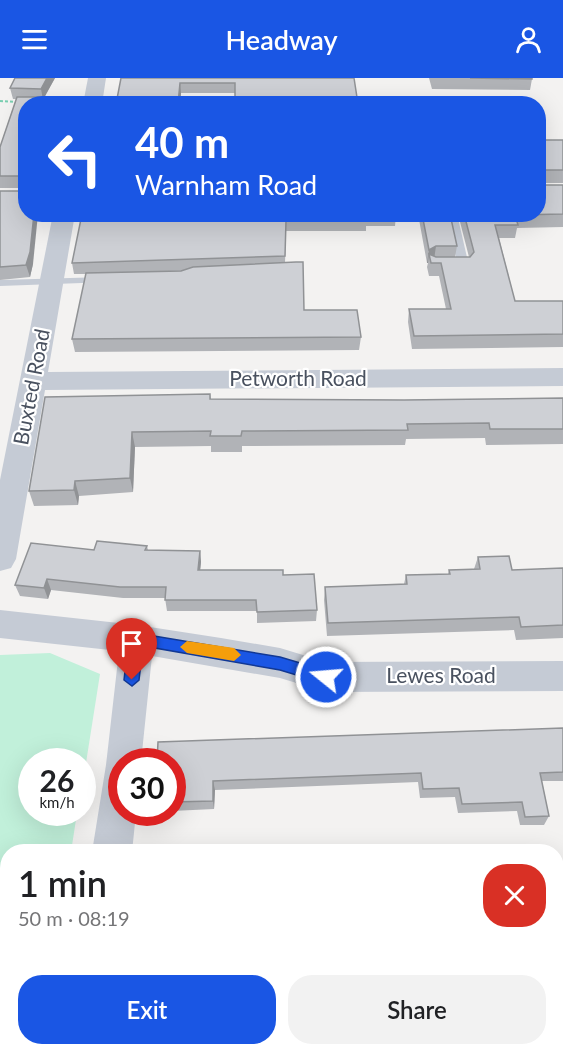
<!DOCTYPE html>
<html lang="en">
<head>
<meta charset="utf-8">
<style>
	body { margin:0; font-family:Lato,sans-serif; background:#f2f2f2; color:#202124; height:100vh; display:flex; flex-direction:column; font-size:22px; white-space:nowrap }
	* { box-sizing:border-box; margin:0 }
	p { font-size:20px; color:#757577 }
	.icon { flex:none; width:33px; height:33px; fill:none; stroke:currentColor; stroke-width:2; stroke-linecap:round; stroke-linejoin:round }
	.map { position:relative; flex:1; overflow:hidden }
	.panel { position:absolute; left:0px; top:766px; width:564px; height:212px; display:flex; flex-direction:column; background:#fff; border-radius:24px 24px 0 0; box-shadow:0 6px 24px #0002 }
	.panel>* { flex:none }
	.top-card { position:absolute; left:18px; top:18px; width:528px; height:126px; border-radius:24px; box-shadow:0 6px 24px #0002; background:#1a56e4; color:#fff; overflow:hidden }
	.speed { position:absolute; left:18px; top:670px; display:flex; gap:12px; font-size:30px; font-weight:700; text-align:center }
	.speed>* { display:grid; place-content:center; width:78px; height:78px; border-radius:50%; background:#fff; box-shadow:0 6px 24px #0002; line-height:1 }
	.speed small { font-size:15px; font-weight:400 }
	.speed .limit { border:9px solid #d22; background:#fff; color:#111 }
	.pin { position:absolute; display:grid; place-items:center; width:51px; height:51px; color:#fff; margin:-62px -26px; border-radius:50% 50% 50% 0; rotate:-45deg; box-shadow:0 0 6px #0007 }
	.pin .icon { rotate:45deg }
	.me { position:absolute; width:66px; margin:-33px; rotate:287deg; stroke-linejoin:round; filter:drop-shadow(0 0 4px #0008) }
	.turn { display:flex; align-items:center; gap:21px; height:126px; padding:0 18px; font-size:27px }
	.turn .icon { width:78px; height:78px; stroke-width:2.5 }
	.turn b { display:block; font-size:42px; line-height:51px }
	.round { display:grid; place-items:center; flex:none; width:63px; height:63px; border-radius:24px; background:#f2f2f2 }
	.headline { display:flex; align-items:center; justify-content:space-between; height:102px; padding:0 18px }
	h1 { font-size:36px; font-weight:600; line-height:45px }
	.button { display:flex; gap:12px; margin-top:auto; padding:12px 18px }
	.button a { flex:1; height:69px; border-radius:24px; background:#1a56e4; color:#fff; font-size:24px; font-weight:600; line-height:69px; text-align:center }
	.button a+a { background:#f2f2f2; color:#202124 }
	header { display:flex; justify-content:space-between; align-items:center; height:78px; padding:0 18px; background:#1a56e4; color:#fff; font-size:27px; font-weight:600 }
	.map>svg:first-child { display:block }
	.green { fill:#c1f0da }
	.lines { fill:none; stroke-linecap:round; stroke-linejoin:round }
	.path-far1 { stroke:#79ceb0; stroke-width:2; stroke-dasharray:3 2; stroke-linecap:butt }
	.path { stroke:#79ceb0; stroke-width:4.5; stroke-dasharray:6 4; stroke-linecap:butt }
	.service { fill:#c5cbd5; fill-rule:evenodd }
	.minor { fill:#c5cbd5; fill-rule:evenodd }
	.wall { fill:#b1b3b7 }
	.shaded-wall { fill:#909295 }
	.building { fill:#ced0d5; stroke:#909295; stroke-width:1.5 }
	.route { fill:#1a56e4; stroke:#113894; stroke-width:1.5 }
	.slow { fill:#f59e0b }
	.labels { text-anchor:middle; stroke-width:4.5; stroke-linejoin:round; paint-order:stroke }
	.street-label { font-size:21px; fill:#49515f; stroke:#fff }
</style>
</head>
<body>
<header><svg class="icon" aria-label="menu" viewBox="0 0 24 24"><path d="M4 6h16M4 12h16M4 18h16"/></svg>Headway<svg class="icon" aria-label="person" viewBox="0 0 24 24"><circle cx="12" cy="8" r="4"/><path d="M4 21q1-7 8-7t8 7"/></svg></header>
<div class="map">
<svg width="563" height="977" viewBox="0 0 563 977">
	<rect width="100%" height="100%" fill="#f3f2f1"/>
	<path class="green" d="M50,575L100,596L83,704L82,684H32V735H77L71,774H8V970L39,971L38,977H0V577Z"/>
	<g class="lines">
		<g class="path-far1">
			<path d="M0,23L19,24"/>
			<path d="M42,24H70"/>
		</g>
		<path class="path" d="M0,953L8,932"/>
		<g class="service">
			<path d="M447,136H457L469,188L467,190L452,191L446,188L457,185Z"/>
			<path d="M105,199L109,200V204L0,208V202Z"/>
		</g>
		<g class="minor">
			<path d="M88,0H106L102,26H83Z"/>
			<path d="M53,136H75L48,294L563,290V308L45,312L16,481L11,490L0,493V402Z"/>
			<path d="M0,532L137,547L221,560L280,570L326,584L563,583V613L326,614L280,600L152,578L141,684H122V735H136L132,774H92L106,687L119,573L0,560Z"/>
			<path d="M68,970H112L111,977H67Z"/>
		</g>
	</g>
	<g class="wall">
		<path d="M15,0H55L44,19L26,26L33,186L30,199L0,202V113H25V110H0V69L16,21H13L10,10Z"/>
		<path d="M121,0H354L235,15H181L180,26H116Z"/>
		<path d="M429,0H532V1L530,12L432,11Z"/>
		<path d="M538,62H563V105H540V107H563V149L517,150L515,160H499L515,223H563V269L412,271L408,244L409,231H446L439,198H429L427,189L428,185H427L418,136H450L457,168L455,179H469L458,136H538Z"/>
		<path d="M82,136H396L395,148H366V153H286L285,185L304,232L361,259L359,272L75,274L72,261L86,196H74L72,185Z"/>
		<path d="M210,316L211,321L404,322L563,320V366L486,367L485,360L406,361L405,367L242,368V374H211V368L135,369L133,414L79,418L78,427L34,428L29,413L45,319Z"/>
		<path d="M147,468L148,472L200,473L201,484L200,492L283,497L317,532L316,543L257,545V533H167L165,520H123L51,512L48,521L20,518L15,507L94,472Z"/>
		<path d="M478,479L512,492L563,490V560L516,562L514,552L327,558L324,522L325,509L404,506L406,497L448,496L449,492L474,491Z"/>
		<path d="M563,650V703H542L549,738L544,747H520L517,733L458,735L455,719L420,720L418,704L215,712L214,731L172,733V684Z"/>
	</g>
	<g class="shaded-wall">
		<path d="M47,0H55L43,22L41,11Z"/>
		<path d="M180,5L181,15L180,26H178Z"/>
		<path d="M34,136H38L33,186L30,199L26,187Z"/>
		<path d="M436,168L434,182L429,176L428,185H427L429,172Z"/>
		<path d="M132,354L135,369L133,414L130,400Z"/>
		<path d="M75,403L79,418L78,427L74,412Z"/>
		<path d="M200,473L201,484L199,503L198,492Z"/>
		<path d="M47,501L51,512L48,521L44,510Z"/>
		<path d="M213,703L215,712L214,731L213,723Z"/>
	</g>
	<g class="building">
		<path d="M15,0H47L41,11L10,10Z"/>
		<path d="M121,0H354L358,26H235V5H180L178,26H116Z"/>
		<path d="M470,0H532V1Z"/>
		<path d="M17,19H45L43,26H26V136H34L30,174L26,187L0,189V113H25V98H0V69Z"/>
		<path d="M538,62H563V92H540V107H563V136L515,137L518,147H495L515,223H563V256L414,258L409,231H451L441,185H431L429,176L436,179H470L474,174L464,136H538Z"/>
		<path d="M82,136H396V137H366L367,142L286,143L285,178L72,185Z"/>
		<path d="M422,136H450L457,168H436L429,172Z"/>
		<path d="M296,184H303L304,232H357L361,259L72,261L86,195L181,193L193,189Z"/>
		<path d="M210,316V321L404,322L563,320V351H490L489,345L407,346L408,352L242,353L241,358H210L211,353L132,354L130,400L75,403L74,412L29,413L45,319Z"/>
		<path d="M97,463L147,468L145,472L200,473L198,492H283V497L314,496L317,532L257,534L256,522H165L166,509H120L47,501L44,510L15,507L31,465L94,472Z"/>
		<path d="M509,478L512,492L563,490V547L521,549L519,539L328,545L325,509L407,506L406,497L450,496L449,492L480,491L478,479Z"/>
		<path d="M563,650V694L540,695L549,738L525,739L522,724L462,726L459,710L423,711L421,695L213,703V723L172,724V684H157L158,664Z"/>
	</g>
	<path class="route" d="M136,555L280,579L331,594L333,599L326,606L280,592L143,568L139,602L132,608L124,602L129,561Z"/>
	<path class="slow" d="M187,563L234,570L241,577L234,583L187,575L180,569Z"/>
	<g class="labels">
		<g class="street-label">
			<text x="298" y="308">Petworth Road</text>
			<text transform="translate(32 309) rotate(-79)" y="7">Buxted Road</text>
			<text x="441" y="605">Lewes Road</text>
		</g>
	</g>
</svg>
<div class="speed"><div>26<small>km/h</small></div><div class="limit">30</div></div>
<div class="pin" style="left:132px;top:602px;background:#d93025"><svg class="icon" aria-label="arrive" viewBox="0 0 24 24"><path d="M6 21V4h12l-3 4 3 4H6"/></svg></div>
<svg class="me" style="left:326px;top:599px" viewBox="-20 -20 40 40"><circle r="17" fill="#1a56e4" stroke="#fff" stroke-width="3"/><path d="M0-11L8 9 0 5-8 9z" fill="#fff"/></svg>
<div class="top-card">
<div class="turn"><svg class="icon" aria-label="left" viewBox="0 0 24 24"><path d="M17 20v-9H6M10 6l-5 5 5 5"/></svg><div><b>40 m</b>Warnham Road</div></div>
</div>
<section class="panel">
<div class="headline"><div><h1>1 min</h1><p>50 m · 08:19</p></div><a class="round" style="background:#d93025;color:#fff"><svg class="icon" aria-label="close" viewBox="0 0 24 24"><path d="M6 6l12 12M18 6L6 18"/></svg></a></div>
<div class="button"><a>Exit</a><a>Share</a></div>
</section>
</div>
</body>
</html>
